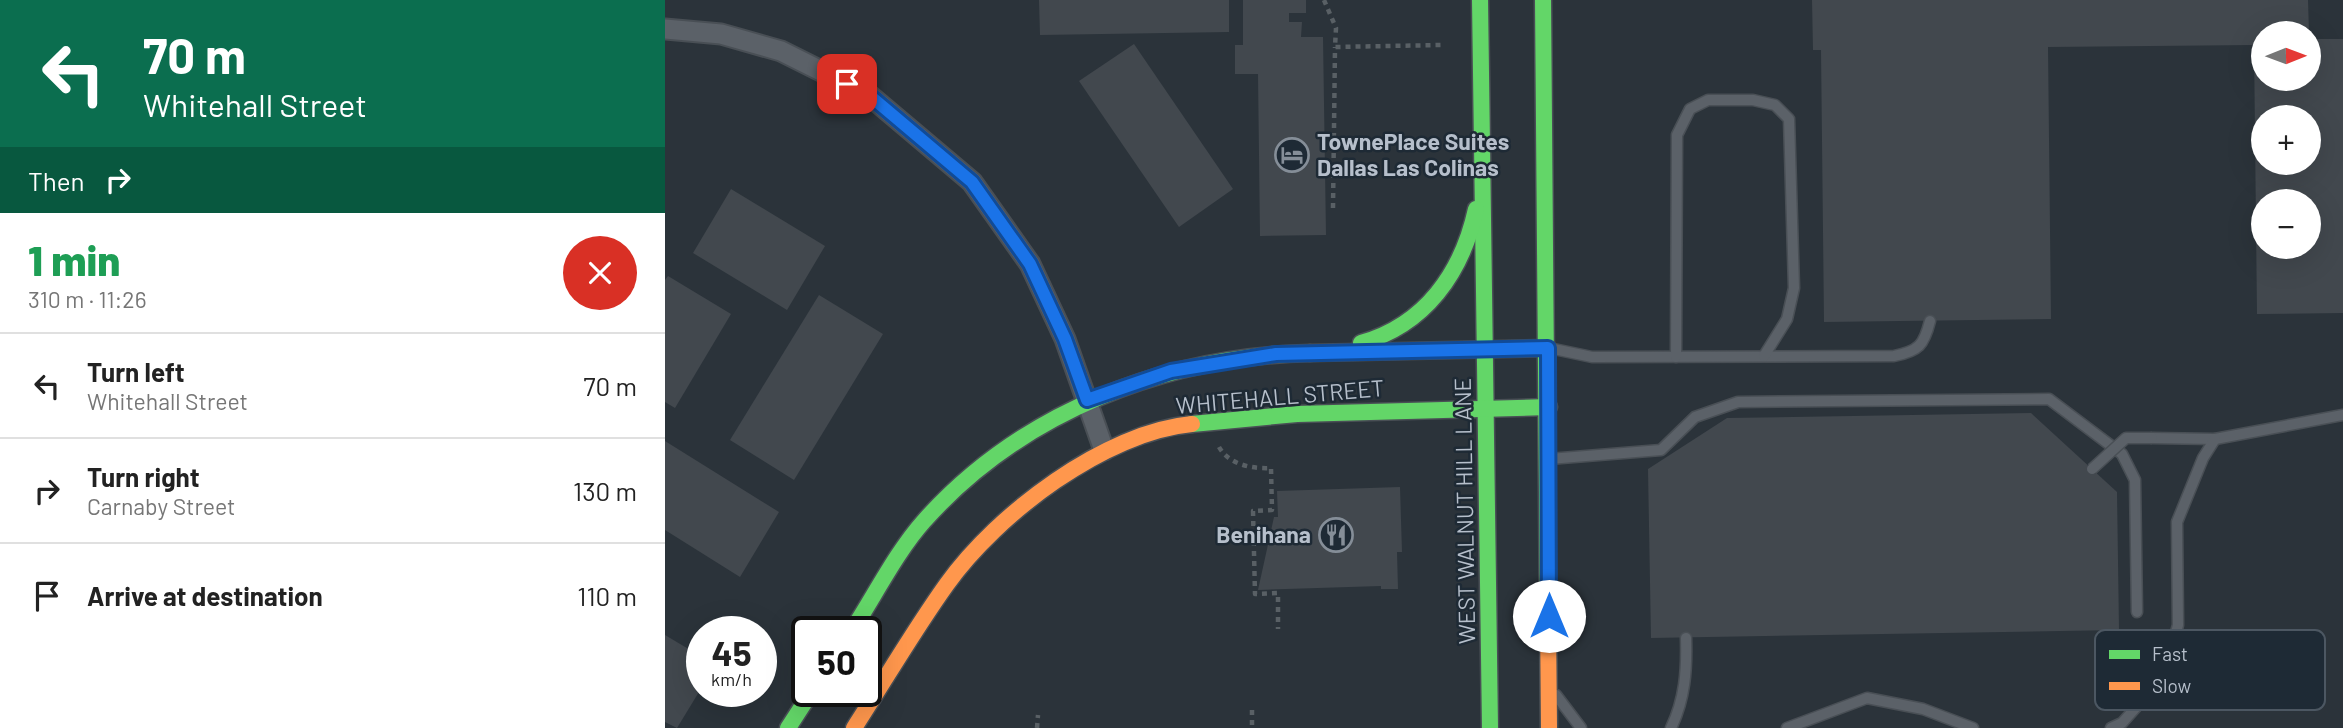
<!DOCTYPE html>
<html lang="en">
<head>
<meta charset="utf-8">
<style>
	body { margin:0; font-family:Barlow,sans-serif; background:#f2f2f2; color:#222; height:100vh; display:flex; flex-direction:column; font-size:26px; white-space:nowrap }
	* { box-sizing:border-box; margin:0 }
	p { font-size:23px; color:#767676 }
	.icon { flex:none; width:38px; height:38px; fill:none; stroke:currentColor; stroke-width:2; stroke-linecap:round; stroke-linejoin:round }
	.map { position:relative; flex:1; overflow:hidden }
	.details { display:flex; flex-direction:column; background:#fff; width:665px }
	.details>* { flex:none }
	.top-card { background:#0b6e4f; color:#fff; overflow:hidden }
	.needle { width:46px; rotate:89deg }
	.fabs { position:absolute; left:1586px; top:21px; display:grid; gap:14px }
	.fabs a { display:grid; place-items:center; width:70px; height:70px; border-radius:50%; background:#fff; box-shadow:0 7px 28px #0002; font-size:35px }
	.speed { position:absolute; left:21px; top:616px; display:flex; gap:14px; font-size:35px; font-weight:700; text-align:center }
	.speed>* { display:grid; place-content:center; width:91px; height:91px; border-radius:50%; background:#fff; box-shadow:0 7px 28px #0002; line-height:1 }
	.speed small { font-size:18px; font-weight:400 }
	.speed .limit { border:4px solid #111; border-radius:10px; background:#fff; color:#111 }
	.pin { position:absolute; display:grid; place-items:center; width:60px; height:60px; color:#fff; margin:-30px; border-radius:14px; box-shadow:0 4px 10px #0006 }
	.me { position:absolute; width:77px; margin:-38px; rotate:0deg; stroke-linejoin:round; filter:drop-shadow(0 0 5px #0008) }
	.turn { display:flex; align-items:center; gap:24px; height:147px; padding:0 28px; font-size:32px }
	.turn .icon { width:91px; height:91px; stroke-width:2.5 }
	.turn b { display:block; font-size:49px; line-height:60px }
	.then { display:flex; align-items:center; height:66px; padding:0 28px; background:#0003; gap:14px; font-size:26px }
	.round { display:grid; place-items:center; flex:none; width:74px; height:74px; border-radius:37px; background:#f2f2f2 }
	.headline { display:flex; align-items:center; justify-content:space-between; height:119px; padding:0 28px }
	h1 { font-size:42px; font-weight:800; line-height:52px; color:#1e9e55 }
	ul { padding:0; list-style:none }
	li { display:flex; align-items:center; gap:21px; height:105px; padding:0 28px; border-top:2px solid #e0e0e0 }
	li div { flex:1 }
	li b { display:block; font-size:26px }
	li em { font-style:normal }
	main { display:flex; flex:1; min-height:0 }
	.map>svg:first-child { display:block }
	.building { fill:#42484e; fill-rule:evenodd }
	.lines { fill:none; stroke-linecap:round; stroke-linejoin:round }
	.lane-casing { stroke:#494f55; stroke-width:13 }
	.street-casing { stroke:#494f55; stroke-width:23 }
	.fast-casing { stroke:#494f55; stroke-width:19 }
	.slow-casing { stroke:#494f55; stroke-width:19 }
	.path { stroke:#596065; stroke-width:4.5; stroke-dasharray:5 5; stroke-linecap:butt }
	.lane { stroke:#5b6168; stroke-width:10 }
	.street { stroke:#5b6168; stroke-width:19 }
	.fast { stroke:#63d668; stroke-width:16 }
	.slow { stroke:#ff974d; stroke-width:16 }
	.lane-bridge-casing { stroke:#494f55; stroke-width:13; stroke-linecap:butt }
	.lane-bridge { stroke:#5b6168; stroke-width:10 }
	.route-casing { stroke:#114b97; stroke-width:18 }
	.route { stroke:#1a73e8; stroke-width:12 }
	.labels { text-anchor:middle; stroke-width:5; stroke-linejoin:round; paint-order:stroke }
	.poi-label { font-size:23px; font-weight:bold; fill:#b6bfcb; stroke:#1e2a35; text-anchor:start }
	.street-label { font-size:23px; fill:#b6bfcb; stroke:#1e2a35 }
	.key { fill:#1e2a35; stroke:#4c5762; stroke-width:2 }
	.key-label { font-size:19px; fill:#b6bfcb }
</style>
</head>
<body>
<main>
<section class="details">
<div class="top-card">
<div class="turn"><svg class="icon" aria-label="left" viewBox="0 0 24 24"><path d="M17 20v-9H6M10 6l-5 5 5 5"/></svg><div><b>70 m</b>Whitehall Street</div></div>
<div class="then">Then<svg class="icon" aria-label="right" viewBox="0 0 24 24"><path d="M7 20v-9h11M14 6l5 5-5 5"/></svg></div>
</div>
<div class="headline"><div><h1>1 min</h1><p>310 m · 11:26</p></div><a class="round" style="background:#d93025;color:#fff"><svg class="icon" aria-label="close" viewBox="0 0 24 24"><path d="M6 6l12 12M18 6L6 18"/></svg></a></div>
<ul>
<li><svg class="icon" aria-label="left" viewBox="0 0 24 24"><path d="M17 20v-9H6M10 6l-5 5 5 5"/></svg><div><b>Turn left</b><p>Whitehall Street</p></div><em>70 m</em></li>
<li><svg class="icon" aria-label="right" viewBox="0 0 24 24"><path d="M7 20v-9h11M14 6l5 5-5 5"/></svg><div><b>Turn right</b><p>Carnaby Street</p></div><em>130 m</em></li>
<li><svg class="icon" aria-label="arrive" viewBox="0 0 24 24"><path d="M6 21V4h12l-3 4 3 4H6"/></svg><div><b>Arrive at destination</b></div><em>110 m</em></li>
</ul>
</section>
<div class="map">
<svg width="1678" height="728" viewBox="0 0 1678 728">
	<rect width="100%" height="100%" fill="#2b333a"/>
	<g class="building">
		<path d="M374,0H564V32L375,35Z"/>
		<path d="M578,0H641V13H624V22H637L636,37H658L661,235L595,236L593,74H570V45H578Z"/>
		<path d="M1147,0H1643L1644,33H1598V79H1643V39H1678V313L1592,314L1589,45L1383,47L1386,319L1159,322L1156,50H1148ZM1598,117H1643V163H1598ZM1598,201H1643V247H1598Z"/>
		<path d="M469,44L568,189L514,227L414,81Z"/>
		<path d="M66,189L160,246L122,310L28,253Z"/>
		<path d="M3,276L66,314L10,408L0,402V280Z"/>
		<path d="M154,295L218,334L129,480L65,440Z"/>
		<path d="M1366,413L1452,492L1454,630L986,638L983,469L1062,418Z"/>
		<path d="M0,441L114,512L75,577L0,530Z"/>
		<path d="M735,487L737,552H732L733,589H716V586L593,590L609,517H613L612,491Z"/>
		<path d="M0,635L37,657V687L12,728L0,722Z"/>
	</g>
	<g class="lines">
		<g class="lane-casing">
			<g id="lane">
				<path d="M884,348L927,357L1229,356C1254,351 1259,345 1265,321"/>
				<path d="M1011,357L1012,135L1025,109L1043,100H1088L1110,105L1124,119L1129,288L1122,319L1099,356"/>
				<path d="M1487,438L1550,439L1678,415"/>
				<path d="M884,459L996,450L1030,417L1073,402L1384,399L1457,454L1470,480L1472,612"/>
				<path d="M891,695L916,728"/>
				<path d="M1006,728C1020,699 1022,670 1021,638"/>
				<path d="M1122,728L1202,698L1258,709L1308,728"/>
				<path d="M1446,728L1457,723L1499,676L1513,625L1512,522L1538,458L1550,439"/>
			</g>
		</g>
		<g class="street-casing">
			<path id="street" d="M0,29L56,34L116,51L204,95L307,182L365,264L400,339L439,450"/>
		</g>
		<g class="fast-casing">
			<g id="fast">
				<path d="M815,0L825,728"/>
				<path d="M878,0L883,616"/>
				<path d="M696,343C760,325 797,273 811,209"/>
				<path d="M527,424L632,414L884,407"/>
				<path d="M186,632C209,597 232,551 259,521C356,412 501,356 645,353"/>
				<path d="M123,728L147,691"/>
			</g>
		</g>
		<g class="slow-casing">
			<g id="slow">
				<path d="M645,353L883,348"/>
				<path d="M883,616L884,728"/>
				<path d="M189,728C220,680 249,630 282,584C332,514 440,432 527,424"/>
			</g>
		</g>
		<g class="path">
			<path d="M659,0L671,28L670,47L777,45"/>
			<path d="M668,208L670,47"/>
			<path d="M554,447C564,465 588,469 606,468L607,510L588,511L590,594L613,593V629"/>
			<path d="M587,710V728"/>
			<path d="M372,728L373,715"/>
		</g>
		<use href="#lane" class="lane"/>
		<use href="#street" class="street"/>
		<use href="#fast" class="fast"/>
		<use href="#slow" class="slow"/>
		<g class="lane-bridge-casing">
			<path id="lane-bridge" d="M1427,469L1461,438H1487"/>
		</g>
		<use href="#lane-bridge" class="lane-bridge"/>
	</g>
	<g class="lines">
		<g class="route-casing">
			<path id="route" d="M182,84L204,95L307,182L365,264L400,339L422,400L506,371L611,354L883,348L884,616"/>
		</g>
		<use href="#route" class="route"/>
	</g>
	<defs>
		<g id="hotel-ring" transform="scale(1.75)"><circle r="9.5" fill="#1e2a35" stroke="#858e98" stroke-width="1.5"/><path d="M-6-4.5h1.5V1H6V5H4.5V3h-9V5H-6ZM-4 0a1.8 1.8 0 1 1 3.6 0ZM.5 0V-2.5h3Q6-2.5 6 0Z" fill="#858e98"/></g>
		<g id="restaurant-ring" transform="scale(1.75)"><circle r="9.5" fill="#1e2a35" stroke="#858e98" stroke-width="1.5"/><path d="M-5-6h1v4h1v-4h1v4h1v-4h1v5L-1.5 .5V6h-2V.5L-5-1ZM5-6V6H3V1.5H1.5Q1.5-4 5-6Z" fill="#858e98"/></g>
	</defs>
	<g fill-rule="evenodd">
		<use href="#hotel-ring" x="627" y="155"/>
		<use href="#restaurant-ring" x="671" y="535"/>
	</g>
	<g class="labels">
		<g class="poi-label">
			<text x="652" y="150">TownePlace Suites<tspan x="652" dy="26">Dallas Las Colinas</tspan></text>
			<text x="646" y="543" text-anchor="end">Benihana</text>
		</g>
		<g class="street-label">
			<text transform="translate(615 397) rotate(-5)" y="8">WHITEHALL STREET</text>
			<text transform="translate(800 511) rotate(-91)" y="8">WEST WALNUT HILL LANE</text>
		</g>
	</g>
	<rect x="1430" y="630" width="230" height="80" rx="10" class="key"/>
	<rect x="1444" y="650" width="31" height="9" fill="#63d668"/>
	<rect x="1444" y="682" width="31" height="8" fill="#ff974d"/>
	<g class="key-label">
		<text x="1487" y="661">Fast</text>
		<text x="1487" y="693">Slow</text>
	</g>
</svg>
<div class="fabs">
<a><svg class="needle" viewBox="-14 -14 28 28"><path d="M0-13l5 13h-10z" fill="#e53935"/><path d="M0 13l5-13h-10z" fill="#767676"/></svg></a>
<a>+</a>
<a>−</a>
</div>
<div class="speed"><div>45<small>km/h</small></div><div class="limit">50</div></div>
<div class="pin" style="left:182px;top:84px;background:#d93025"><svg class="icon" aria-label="arrive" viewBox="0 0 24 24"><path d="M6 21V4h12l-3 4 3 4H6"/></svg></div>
<svg class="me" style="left:884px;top:616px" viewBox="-20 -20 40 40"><circle r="19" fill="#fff"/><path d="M0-13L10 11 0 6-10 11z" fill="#1a73e8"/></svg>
</div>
</main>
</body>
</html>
